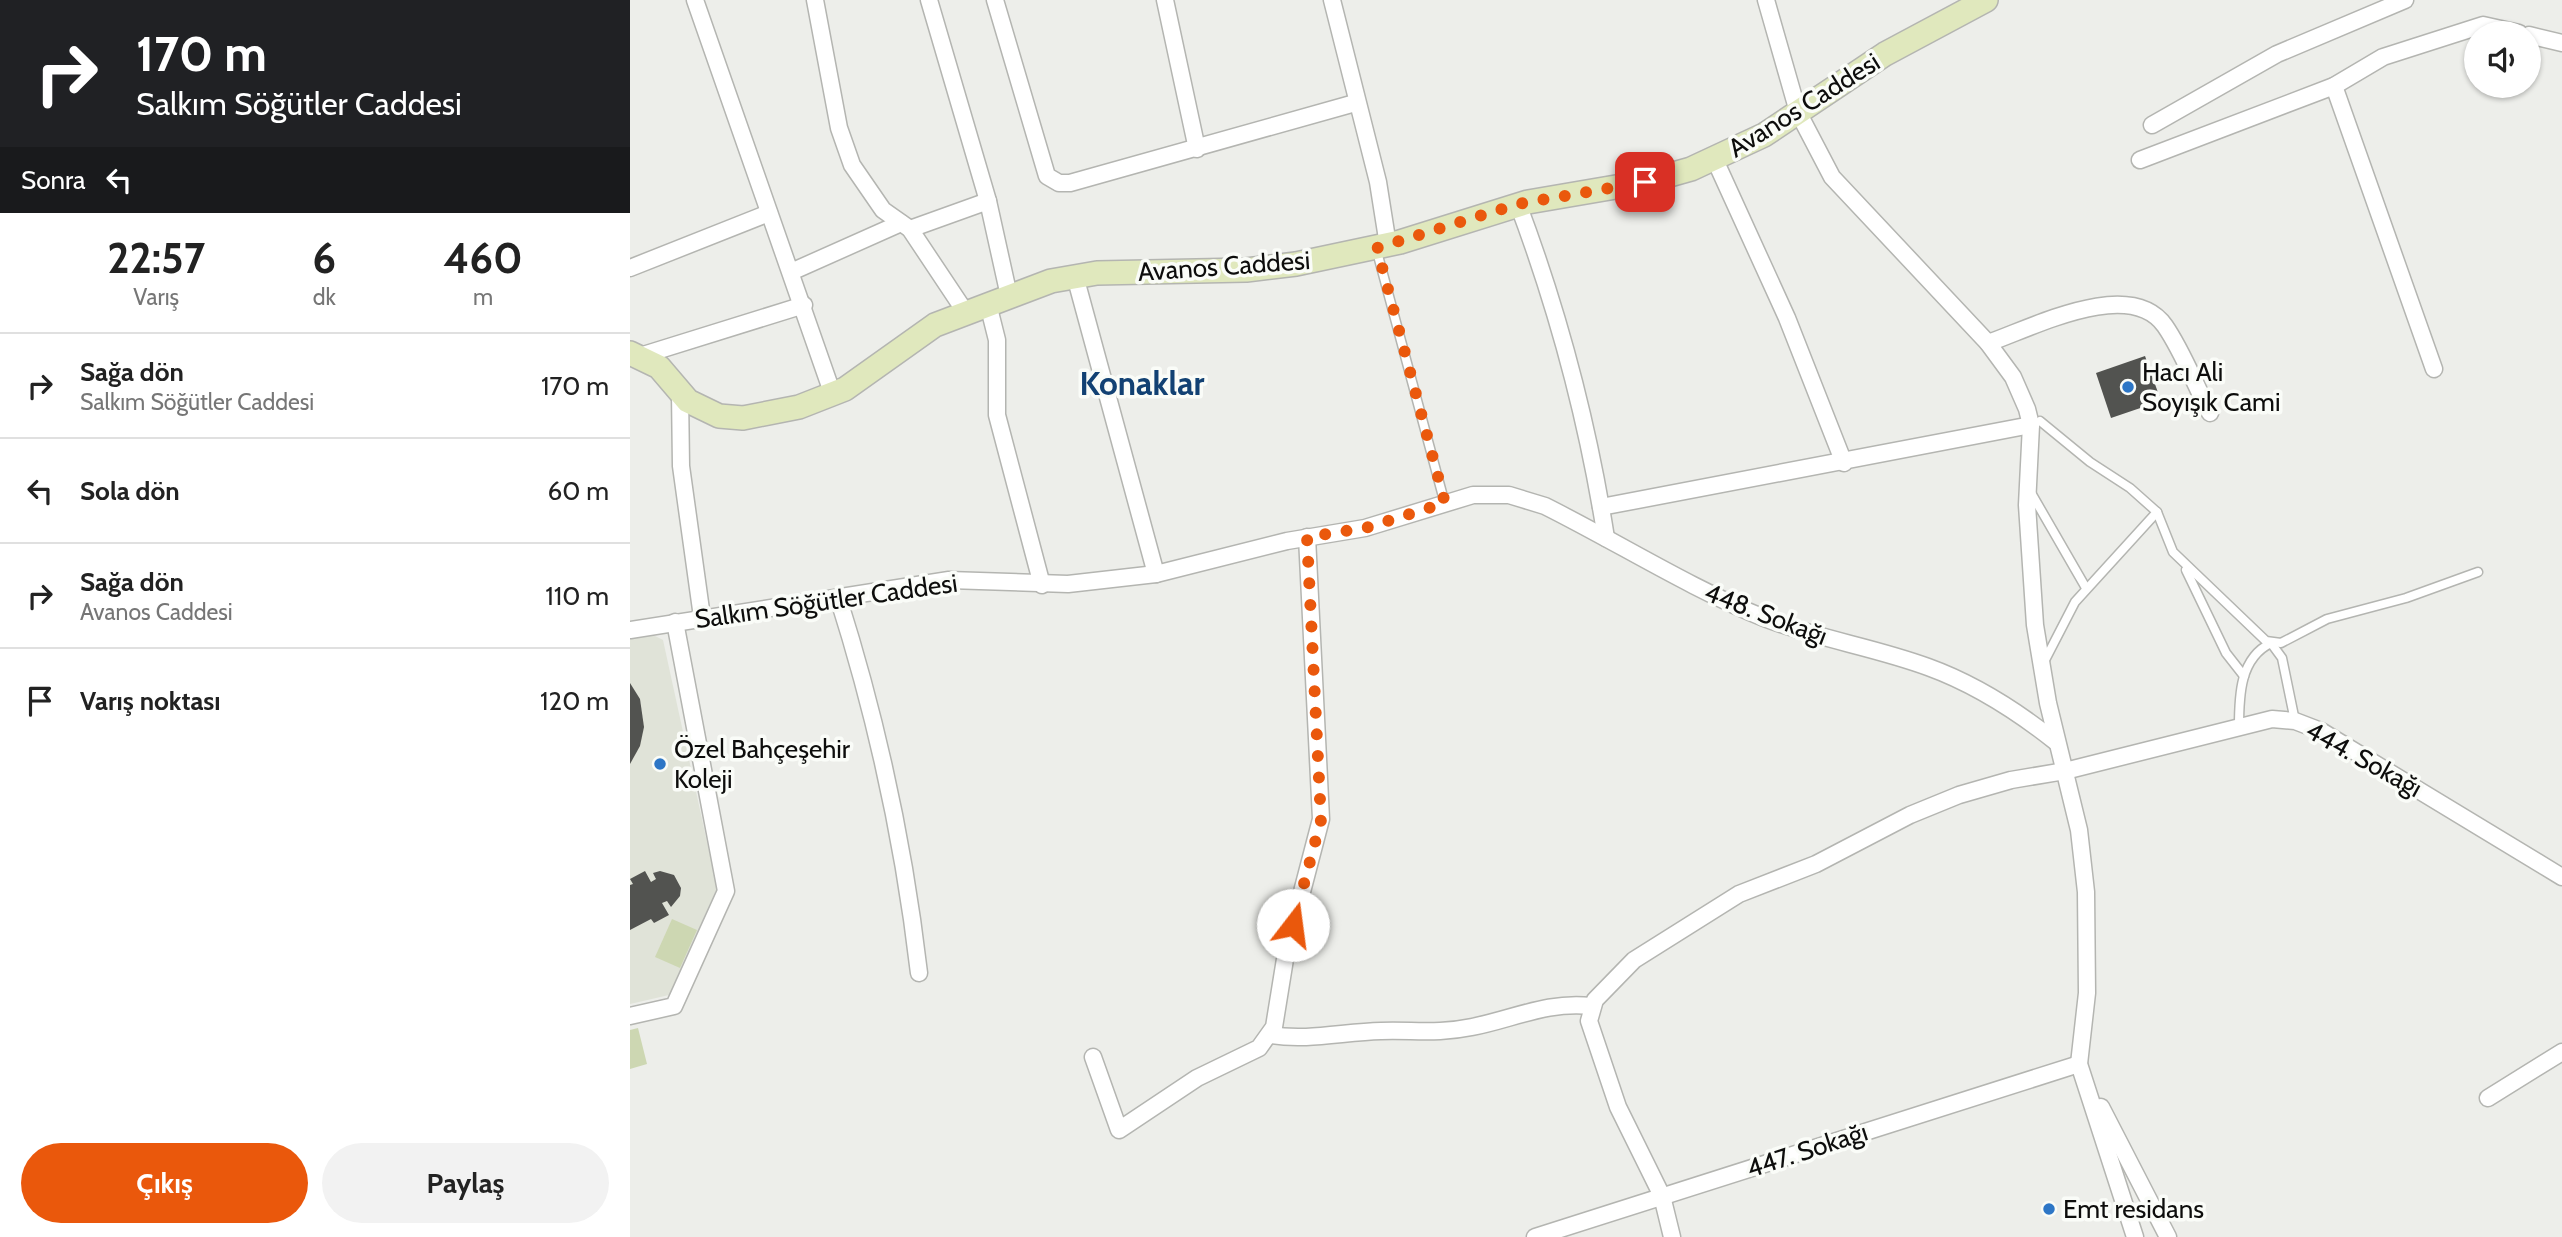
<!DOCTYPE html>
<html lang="tr">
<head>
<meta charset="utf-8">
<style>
	body { margin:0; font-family:Cabin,sans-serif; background:#f2f2f2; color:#222; height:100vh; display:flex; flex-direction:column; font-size:26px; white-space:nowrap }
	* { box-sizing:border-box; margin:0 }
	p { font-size:23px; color:#767676 }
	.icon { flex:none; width:38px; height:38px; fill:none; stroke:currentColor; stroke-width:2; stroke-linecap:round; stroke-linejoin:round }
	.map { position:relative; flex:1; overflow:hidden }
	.sheet { display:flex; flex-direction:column; background:#fff; width:630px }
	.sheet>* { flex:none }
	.banner { background:#202124; color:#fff; overflow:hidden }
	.fabs { position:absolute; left:1834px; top:21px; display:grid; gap:14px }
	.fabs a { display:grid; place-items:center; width:77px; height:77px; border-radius:50%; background:#fff; box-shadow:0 2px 5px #0004; font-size:35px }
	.pin { position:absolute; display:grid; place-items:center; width:60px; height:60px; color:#fff; margin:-30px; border-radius:14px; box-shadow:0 4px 10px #0006 }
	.me { position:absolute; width:77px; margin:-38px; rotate:15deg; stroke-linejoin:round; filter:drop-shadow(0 0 5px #0008) }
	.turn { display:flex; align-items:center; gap:24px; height:147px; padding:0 21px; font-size:32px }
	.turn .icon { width:91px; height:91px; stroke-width:2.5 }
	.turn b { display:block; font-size:49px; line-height:60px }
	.then { display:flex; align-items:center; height:66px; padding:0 21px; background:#0003; gap:14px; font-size:26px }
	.eta { display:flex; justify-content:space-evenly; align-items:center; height:119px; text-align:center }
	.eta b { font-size:42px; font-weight:800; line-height:49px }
	.cta { display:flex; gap:14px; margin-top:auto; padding:14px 21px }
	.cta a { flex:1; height:80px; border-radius:42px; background:#ea580c; color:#fff; font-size:28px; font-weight:800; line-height:80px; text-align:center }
	.cta a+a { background:#f2f2f2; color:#222 }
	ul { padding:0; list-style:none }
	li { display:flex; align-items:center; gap:21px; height:105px; padding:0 21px; border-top:2px solid #e0e0e0 }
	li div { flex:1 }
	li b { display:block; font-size:26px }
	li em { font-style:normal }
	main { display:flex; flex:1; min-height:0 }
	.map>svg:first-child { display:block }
	.built { fill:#e0e3d8 }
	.green { fill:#cdd7b2 }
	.building { fill:#525350 }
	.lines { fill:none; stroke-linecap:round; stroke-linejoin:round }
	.lane-casing { stroke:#b4b5b1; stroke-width:11 }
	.street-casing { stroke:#b4b5b1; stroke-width:19 }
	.secondary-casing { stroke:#b4b5b1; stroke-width:26 }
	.lane { stroke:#fff; stroke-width:8 }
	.street { stroke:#fff; stroke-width:16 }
	.secondary { stroke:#e0e8bd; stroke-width:23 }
	.route { stroke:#ea580c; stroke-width:12; stroke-dasharray:0 21.6 }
	.poi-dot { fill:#2d76c6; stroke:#fafcf8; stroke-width:2.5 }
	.labels { text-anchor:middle; stroke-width:7; stroke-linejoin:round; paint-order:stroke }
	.street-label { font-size:26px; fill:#0d0d0c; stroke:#fafcf8 }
	.poi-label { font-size:26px; fill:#0d0d0c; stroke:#fafcf8; text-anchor:start }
	.district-label { font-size:33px; font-weight:bold; fill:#124173; stroke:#fafcf8 }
</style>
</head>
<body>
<main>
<section class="sheet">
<div class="banner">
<div class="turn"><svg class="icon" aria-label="right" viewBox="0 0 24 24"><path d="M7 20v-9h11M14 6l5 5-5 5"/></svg><div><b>170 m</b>Salkım Söğütler Caddesi</div></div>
<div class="then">Sonra<svg class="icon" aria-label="left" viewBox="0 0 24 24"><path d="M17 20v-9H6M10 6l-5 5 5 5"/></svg></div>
</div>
<div class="eta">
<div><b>22:57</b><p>Varış</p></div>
<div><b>6</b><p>dk</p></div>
<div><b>460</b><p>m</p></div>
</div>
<ul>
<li><svg class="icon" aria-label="right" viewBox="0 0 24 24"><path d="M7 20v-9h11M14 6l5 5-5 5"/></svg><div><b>Sağa dön</b><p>Salkım Söğütler Caddesi</p></div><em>170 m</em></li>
<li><svg class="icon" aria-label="left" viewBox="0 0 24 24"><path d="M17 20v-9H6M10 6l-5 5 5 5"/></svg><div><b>Sola dön</b></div><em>60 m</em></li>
<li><svg class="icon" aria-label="right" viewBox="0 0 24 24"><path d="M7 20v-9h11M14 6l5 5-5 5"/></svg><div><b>Sağa dön</b><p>Avanos Caddesi</p></div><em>110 m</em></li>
<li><svg class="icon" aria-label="arrive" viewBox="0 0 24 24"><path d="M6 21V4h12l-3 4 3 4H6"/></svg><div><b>Varış noktası</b></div><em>120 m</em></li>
</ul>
<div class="cta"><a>Çıkış</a><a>Paylaş</a></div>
</section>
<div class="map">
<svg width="1932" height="1237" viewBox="0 0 1932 1237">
	<rect width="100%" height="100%" fill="#edeeea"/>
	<path class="built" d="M19,633L33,640L87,888L39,995L0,1004V637Z"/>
	<g class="green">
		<path d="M42,919L67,930L50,968L25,957Z"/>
		<path d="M8,1028L17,1064L0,1069V1030Z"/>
	</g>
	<g class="building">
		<path d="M1515,356L1531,401L1481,418L1466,373Z"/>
		<path d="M0,683L10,699L14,727L10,746L0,764Z"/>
		<path d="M15,871L21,882L26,879L23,873L30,871L44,875L51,888L50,896L41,907L37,901L32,903L39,915L24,923L21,919L0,930V885L3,884L0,879Z"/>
	</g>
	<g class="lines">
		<g class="lane-casing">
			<g id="lane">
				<path d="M746,248L815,504"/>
				<path d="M1410,421L1460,462L1500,488L1527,512L1543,552L1636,641L1651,643L1697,619L1776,598L1848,572"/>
				<path d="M1400,491L1456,588"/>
				<path d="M1556,570L1596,653L1614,676"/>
				<path d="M1414,662L1445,602L1527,512"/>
				<path d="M1609,727C1609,695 1610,658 1641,643L1652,658L1665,721"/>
			</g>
		</g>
		<g class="street-casing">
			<g id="street">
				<path d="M65,0L203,395"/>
				<path d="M185,0L209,128L222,165L253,210L280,229L336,313"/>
				<path d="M299,0L358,201L379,296"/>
				<path d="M365,0L417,176L429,183H440L725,103"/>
				<path d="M535,0L567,149"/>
				<path d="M702,0L748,182L758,245"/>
				<path d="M1136,0L1168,112L1202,177L1358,343L1383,377L1397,409L1401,425L1397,505L1405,625L1418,703L1449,830L1456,892L1457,993L1449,1064L1505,1237"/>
				<path d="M1899,35L1932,43"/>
				<path d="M1704,86L1804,369"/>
				<path d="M1522,125L1647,54L1775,0"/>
				<path d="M1085,160L1157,318L1214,463"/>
				<path d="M1510,160L1704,86L1753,57L1853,25L1889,33"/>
				<path d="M888,204C929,313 958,423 976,538"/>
				<path d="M280,229L358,201"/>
				<path d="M0,268L139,213"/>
				<path d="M161,272L271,223"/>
				<path d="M445,276L526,574"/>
				<path d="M358,304L367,340V415L412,585"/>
				<path d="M1358,343C1402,328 1500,276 1535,326C1553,352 1565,385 1580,413"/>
				<path d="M10,356L174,305"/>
				<path d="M50,393L51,466L72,617"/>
				<path d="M971,507L1401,425"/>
				<path d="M208,597C247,720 274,844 289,973"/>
				<path d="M0,630L319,580L438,584L526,574L657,541L735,528L843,495H879L915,506C989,543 1058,587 1134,618C1188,639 1244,647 1298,667C1345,684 1387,711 1426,742"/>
				<path d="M0,1016L44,1006L96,891L45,622"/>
				<path d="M640,1035C678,1041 713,1032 751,1031C785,1030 808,1034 842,1027C883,1019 918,1001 961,1006"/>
				<path d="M463,1057L489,1130L567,1078L629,1048L644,1027L656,953L691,819L677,537"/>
				<path d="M1858,1098L1932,1052"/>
				<path d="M1471,1107L1538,1237"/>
				<path d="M905,1237L1449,1064"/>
				<path d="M1042,1237L1032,1196L988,1107L959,1021L965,1000L1004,960L1109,894L1186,864L1280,815L1329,795L1381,780L1435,771L1642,719L1665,721L1691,731L1932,877"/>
			</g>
		</g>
		<g class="secondary-casing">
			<path id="secondary" d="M0,353L29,367L58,401L89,416L113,418L169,407L215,389L305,325L421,281L467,273L616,270L666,264L770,242L898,202L1015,182L1061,169L1134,135L1255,54L1356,0"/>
		</g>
		<use href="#lane" class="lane"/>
		<use href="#street" class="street"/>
		<use href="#secondary" class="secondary"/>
	</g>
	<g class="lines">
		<path class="route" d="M663,925L691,820L677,537L735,528L815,503L747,248L888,204L1015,182"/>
	</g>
	<g class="poi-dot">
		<circle cx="1498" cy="387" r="7"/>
		<circle cx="30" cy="764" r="7"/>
		<circle cx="1419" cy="1209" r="7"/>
	</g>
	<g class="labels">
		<g class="street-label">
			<text transform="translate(1174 105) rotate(-32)" y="9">Avanos Caddesi</text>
			<text transform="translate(594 266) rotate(-4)" y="9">Avanos Caddesi</text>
			<text transform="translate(196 601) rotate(-8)" y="9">Salkım Söğütler Caddesi</text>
			<text transform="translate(1136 614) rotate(21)" y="9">448. Sokağı</text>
			<text transform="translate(1734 759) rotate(29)" y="9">444. Sokağı</text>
			<text transform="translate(1177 1150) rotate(-18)" y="9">447. Sokağı</text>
		</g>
		<g class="poi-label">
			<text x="1512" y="381">Hacı Ali<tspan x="1512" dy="30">Soyışık Cami</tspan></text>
			<text x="44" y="758">Özel Bahçeşehir<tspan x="44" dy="30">Koleji</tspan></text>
			<text x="1433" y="1218">Emt residans</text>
		</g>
		<g class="district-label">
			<text x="512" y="395">Konaklar</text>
		</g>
	</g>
</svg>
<div class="fabs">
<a><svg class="icon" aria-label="sound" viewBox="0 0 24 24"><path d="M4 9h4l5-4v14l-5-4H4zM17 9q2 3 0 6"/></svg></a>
</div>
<div class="pin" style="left:1015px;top:182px;background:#d93025"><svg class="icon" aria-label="arrive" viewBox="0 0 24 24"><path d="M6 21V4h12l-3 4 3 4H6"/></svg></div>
<svg class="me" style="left:663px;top:925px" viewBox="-20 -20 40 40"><circle r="19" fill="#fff"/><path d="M0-13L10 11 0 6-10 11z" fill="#ea580c"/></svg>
</div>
</main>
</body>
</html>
